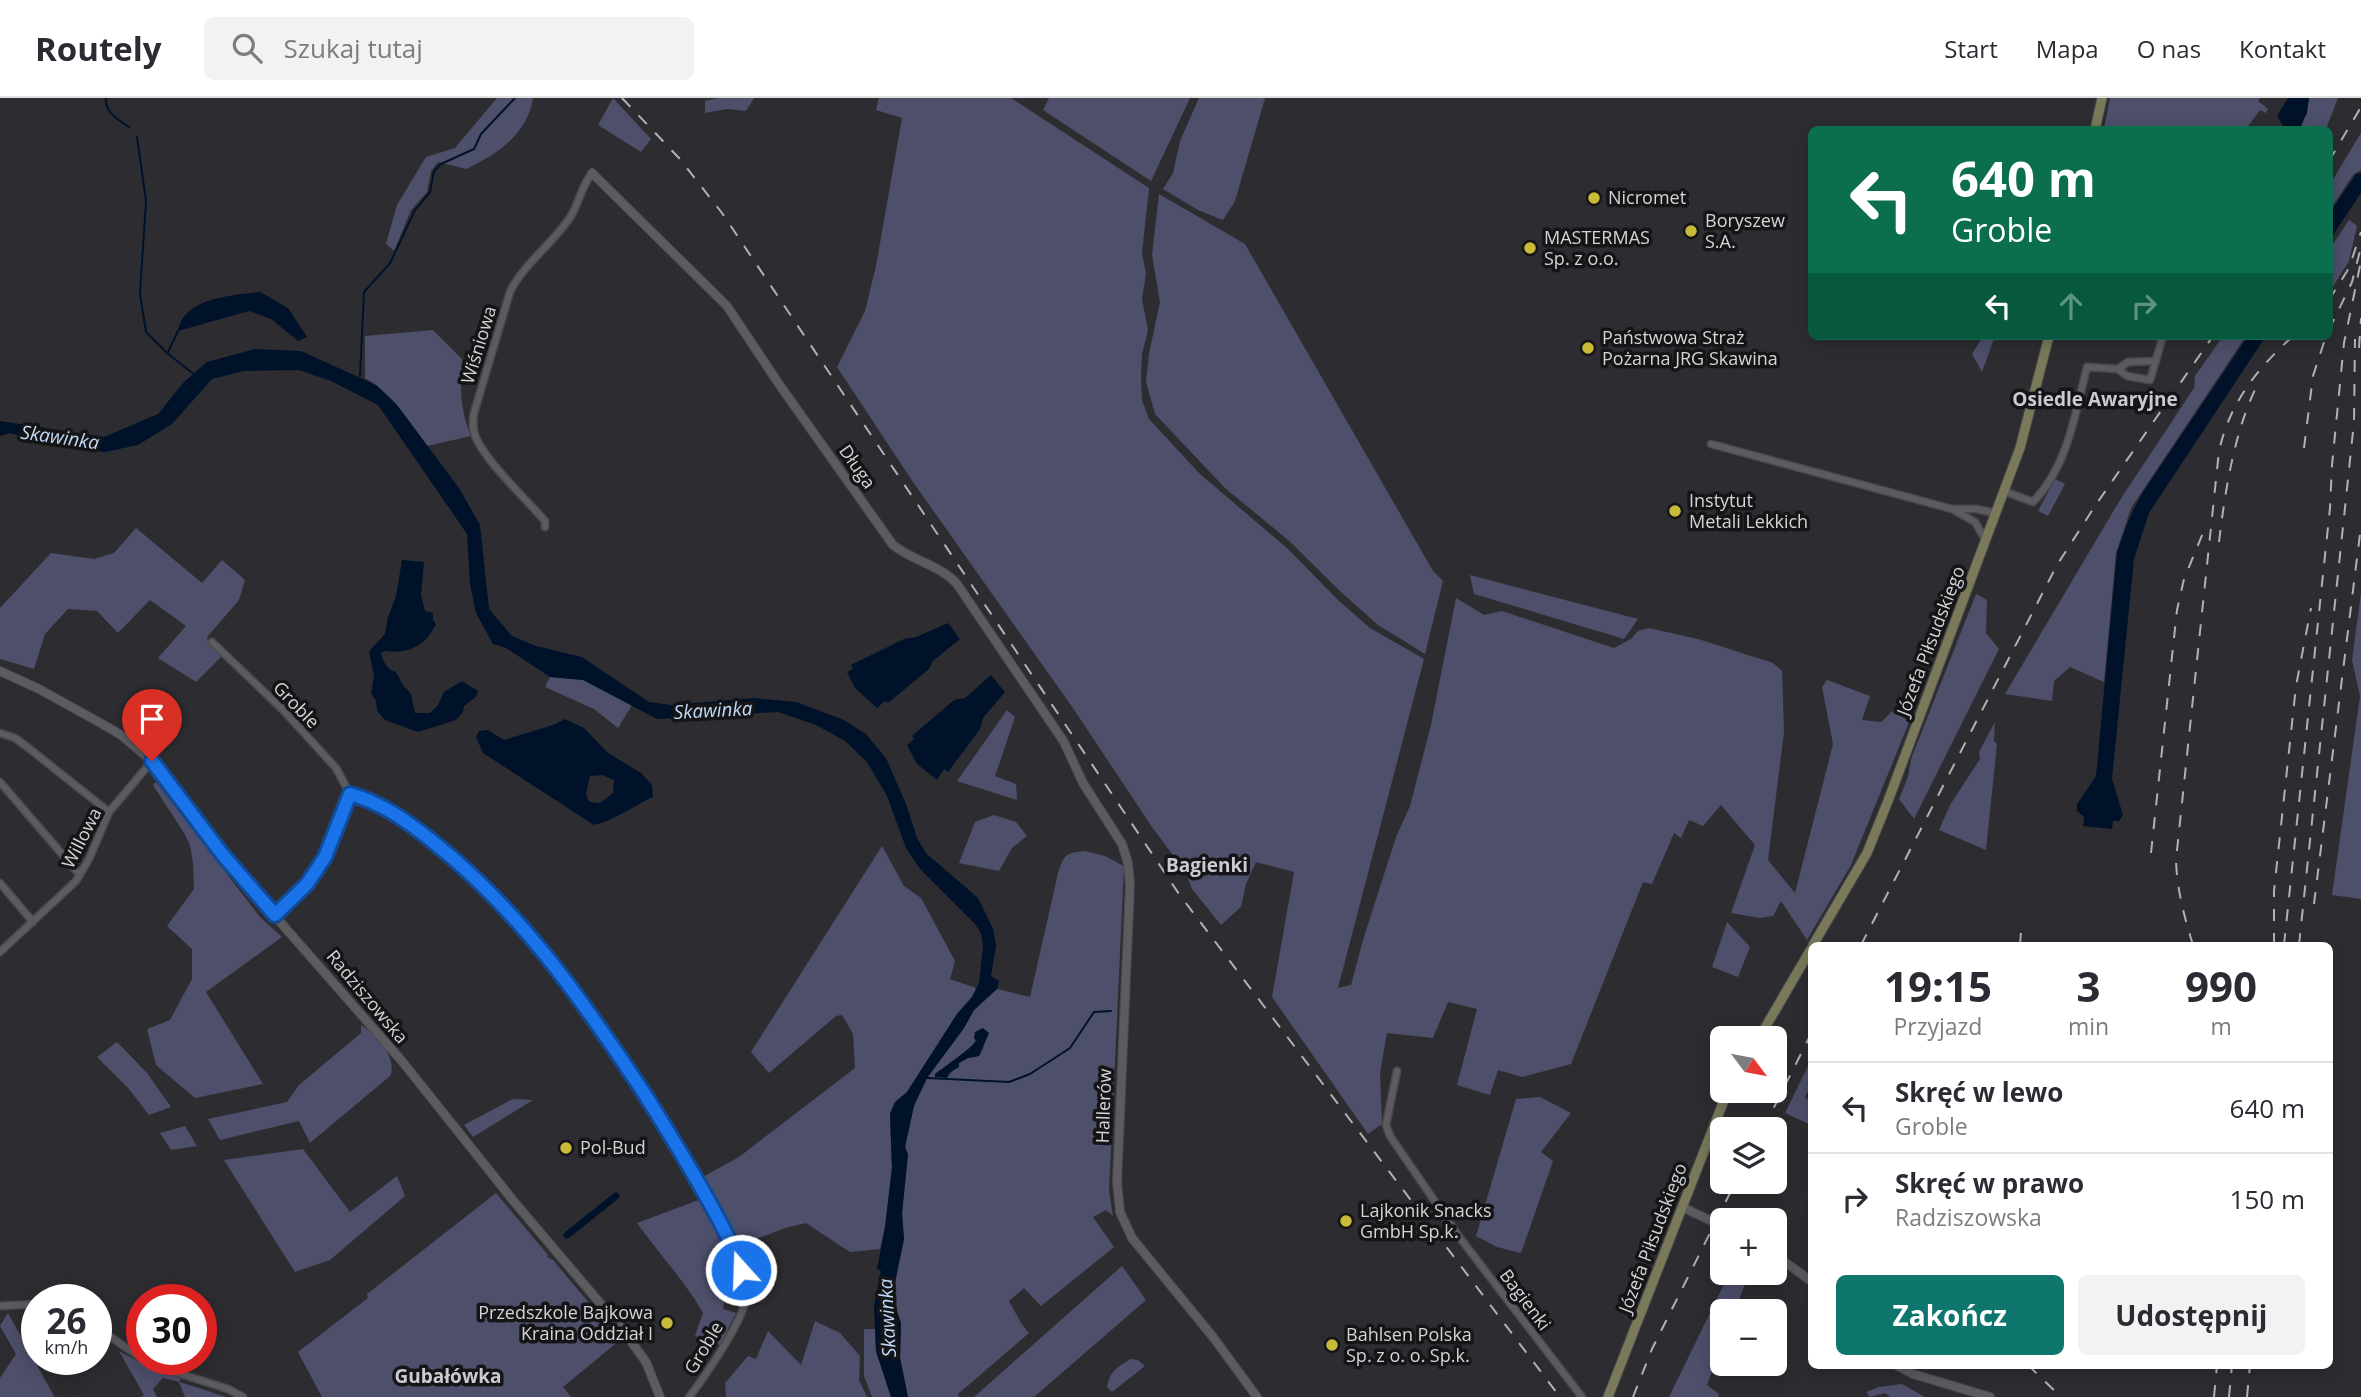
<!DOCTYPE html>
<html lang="pl">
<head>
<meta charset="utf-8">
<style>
	body { margin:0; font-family:"Open Sans",sans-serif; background:#f2f2f3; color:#2b2b33; height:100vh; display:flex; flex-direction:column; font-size:26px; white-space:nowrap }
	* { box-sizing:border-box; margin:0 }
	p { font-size:23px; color:#7c7c81 }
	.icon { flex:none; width:38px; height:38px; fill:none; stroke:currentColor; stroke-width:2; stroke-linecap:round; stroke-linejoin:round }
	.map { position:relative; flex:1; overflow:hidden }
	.panel { position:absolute; left:1808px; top:844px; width:525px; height:427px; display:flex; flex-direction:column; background:#fff; border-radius:10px; box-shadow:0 4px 18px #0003 }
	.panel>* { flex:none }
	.banner { position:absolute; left:1808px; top:28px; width:525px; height:214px; border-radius:10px; box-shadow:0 4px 18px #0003; background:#0b6e4f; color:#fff; overflow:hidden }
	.needle { width:46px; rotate:122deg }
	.buttons { position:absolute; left:1710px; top:928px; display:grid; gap:14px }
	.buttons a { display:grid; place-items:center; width:77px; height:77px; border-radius:10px; background:#fff; box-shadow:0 4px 18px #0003; font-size:35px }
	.speed { position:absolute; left:21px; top:1186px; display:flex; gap:14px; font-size:35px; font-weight:700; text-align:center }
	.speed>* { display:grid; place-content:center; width:91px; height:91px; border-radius:50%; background:#fff; box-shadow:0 4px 18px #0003; line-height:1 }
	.speed small { font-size:18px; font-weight:400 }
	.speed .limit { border:10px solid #d22; background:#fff; color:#111 }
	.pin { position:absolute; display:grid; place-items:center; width:60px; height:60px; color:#fff; margin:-72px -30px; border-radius:50% 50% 50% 0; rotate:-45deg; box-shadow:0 0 7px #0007 }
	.pin .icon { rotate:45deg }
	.me { position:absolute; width:77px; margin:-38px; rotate:340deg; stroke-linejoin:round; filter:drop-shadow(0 0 5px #0008) }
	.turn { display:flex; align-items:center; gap:24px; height:147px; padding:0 28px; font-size:32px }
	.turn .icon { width:91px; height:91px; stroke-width:2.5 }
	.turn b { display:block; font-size:49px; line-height:60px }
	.lanes { display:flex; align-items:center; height:66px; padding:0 28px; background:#0003; justify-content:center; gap:35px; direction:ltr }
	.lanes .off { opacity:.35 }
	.eta { display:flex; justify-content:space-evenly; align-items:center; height:119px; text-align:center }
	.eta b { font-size:42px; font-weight:700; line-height:49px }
	.action { display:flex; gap:14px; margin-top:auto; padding:14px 28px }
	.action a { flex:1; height:80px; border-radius:10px; background:#0f766e; color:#fff; font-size:28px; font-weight:700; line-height:80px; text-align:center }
	.action a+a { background:#f2f2f3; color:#2b2b33 }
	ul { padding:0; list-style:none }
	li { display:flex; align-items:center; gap:21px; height:91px; padding:0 28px; border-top:2px solid #e1e1e2 }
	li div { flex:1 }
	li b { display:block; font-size:26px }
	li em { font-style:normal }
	header { display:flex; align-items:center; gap:42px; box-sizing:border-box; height:98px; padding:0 35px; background:#fff; border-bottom:2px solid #e1e1e2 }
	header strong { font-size:33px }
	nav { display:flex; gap:38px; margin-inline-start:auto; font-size:24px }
	.search { width:490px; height:63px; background:#f2f2f3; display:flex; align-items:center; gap:18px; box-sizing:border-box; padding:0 24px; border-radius:10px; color:#7c7c81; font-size:26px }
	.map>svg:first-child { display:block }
	.green { fill:#4e4f6b; fill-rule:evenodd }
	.water { fill:#001229; fill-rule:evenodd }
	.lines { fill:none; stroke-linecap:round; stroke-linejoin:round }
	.stream { stroke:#001229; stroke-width:2 }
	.canal { stroke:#001229; stroke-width:7 }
	.minor-casing { stroke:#4a4a4e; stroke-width:9 }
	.tertiary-casing { stroke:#4a4a4e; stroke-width:10 }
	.secondary-casing { stroke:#4a4a4e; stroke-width:11 }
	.minor { stroke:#5b5b60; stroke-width:6 }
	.tertiary { stroke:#5b5b60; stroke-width:8 }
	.secondary { stroke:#7a7a5b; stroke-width:9 }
	.rail { stroke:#b1b1b5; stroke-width:2; stroke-dasharray:12 12; stroke-linecap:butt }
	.route-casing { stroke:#114b97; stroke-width:18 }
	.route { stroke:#1a73e8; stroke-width:12 }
	.poi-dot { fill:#caba3a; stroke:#151517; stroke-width:2.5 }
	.labels { text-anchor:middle; stroke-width:7; stroke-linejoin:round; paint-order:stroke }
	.poi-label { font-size:18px; fill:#d4d4d7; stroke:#151517; text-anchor:start }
	.street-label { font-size:18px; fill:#d4d4d7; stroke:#151517 }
	.neighbourhood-label { font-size:19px; font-weight:bold; fill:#cacad0; stroke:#151517 }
	.water-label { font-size:19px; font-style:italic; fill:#bfd9f7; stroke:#151517 }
</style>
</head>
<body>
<header>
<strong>Routely</strong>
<div class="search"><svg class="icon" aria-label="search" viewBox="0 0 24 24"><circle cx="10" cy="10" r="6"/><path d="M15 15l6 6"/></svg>Szukaj tutaj</div>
<nav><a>Start</a><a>Mapa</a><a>O nas</a><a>Kontakt</a></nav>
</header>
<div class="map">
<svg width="2361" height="1299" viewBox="0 0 2361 1299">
	<rect width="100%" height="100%" fill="#2d2d31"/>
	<g class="green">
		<path d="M497,0H533C528,36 496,57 466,71L438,64L431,73L427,94L411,112L394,153L386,146L397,107L426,59L455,50Z"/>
		<path d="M613,0L651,41L641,54L598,27Z"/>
		<path d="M718,0H754L746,13L727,11L705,15V3Z"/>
		<path d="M879,0H1011L1149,90L1142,155L1146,176L1142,201L1148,232L1142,256L1141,278L1142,302L1149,321L1200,376L1288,451L1339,503L1370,530L1424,561L1338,890L1351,887L1363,842L1396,739L1410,708L1431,627L1456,500L1484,517L1502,513L1614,550L1631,541L1638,533L1649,530L1698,541L1773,565L1782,573L1784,634L1768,762L1795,795L1833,646L1822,589L1827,582L1870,598L1862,622L1881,624L1899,607L1914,612L1851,767L1807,842L1781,803L1773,818L1760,820L1731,815L1755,747L1721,707L1703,728L1689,722L1681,740L1674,735L1652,786L1643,784L1571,966L1522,979L1498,972L1490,997L1457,987L1477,911L1448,904L1433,940L1387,935L1380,975L1382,1026L1368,1036L1272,899L1294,774L1256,764L1246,786L1241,809L1221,827L1192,791L1186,775L1152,729L1075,613L913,384L837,269L865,213L876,168L902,20L876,12Z"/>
		<path d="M1049,0H1190L1151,83L1043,12Z"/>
		<path d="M1199,0H1265L1235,103L1223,122L1198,112L1163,91L1173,75L1180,43Z"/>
		<path d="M2110,0H2260L2258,3L2268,11L2266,15L2260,12L2246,31H2104Z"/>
		<path d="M2309,0H2338L2326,31L2299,32L2303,25Z"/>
		<path d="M2361,35V72L2353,77L2329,113V98L2333,92L2329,91V88Z"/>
		<path d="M1159,96L1245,146L1433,473L1443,483L1425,556L1378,527L1341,494L1287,441L1225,390L1155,316L1146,284L1149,256L1160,204L1152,157Z"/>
		<path d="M2349,122L2357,128L2349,163L2329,195V152Z"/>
		<path d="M433,232L462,261C460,289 460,312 471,338L427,348C409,323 392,295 365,280V238Z"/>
		<path d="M1983,238H1995L1982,274L1972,256Z"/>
		<path d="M2223,238H2246L2131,410L2116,455L2104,584L2070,569L2054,583L2052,603L2005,596L2120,402L2194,290L2195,278Z"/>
		<path d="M2055,381L2065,386L2048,418L2038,413Z"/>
		<path d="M136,430L202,485L222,462L245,482L239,502L208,538L207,541L223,557L196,584L158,560L186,528L150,502L118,535L97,513L68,511L45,536L34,571L0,561V510L51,455L94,461L114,455Z"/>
		<path d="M1470,477L1638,521L1624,541L1474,496Z"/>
		<path d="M2361,495V801L2332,797L2360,598L2352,562Z"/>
		<path d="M1976,496L1987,502L1986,535L1999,551L1914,721L1899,701L1908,679L1911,661Z"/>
		<path d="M550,579L583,582L632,607L618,630L594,611L545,589Z"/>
		<path d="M1007,612L1015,619L995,678L1016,686L1017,702L957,683Z"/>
		<path d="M1995,624L1994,643L1997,646L1986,752L1939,732L1950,707L1980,661L1979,654Z"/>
		<path d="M156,684L260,819L282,839L206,894L263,986L195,1000L156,967L147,931L170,922L192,881V851L167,828L194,791L193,765L190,747L184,735L153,687Z"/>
		<path d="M994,717L1016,724L1027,738L1012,750L999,773L959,765L975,724Z"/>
		<path d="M882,748L904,788L921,800L955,863L950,881L976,890L972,899L957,916L907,994L895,1004L890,1016L892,1070L885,1129L880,1151L850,1154L806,1125L785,1130L736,1149L722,1117L701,1080L739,1059L855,970L853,936L842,917L836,918L769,975L751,954Z"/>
		<path d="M1085,753L1105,758L1124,768L1109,1093L1113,1118L1106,1112L1093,1119L1114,1149L1041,1208L1024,1190L1009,1203L1021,1225L1029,1235L958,1296L959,1299H908L900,1260L901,1225L894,1205L893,1194L904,1141L902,1115L908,1056L905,1049L914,1007L927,980L964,930L974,912L997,891L1030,899L1058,775C1064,757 1065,755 1085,753ZM976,942L984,949L979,958L968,960L959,965L947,980L943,970C952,964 971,951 976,942Z"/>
		<path d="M1727,824L1750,849L1738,879L1712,869Z"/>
		<path d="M361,927C377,937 398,960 390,978L310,1045L299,1023L220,1042L208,1021L287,1004L299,987L361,935Z"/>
		<path d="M117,944L147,975L171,1009L149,1017L129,991L97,959Z"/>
		<path d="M1811,962V987L1805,999L1811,1005V1027L1785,1015Z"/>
		<path d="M1540,999L1571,1015L1541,1054L1553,1063L1521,1155L1497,1149L1476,1138L1516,1001Z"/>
		<path d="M513,1001L533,1002L473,1039L464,1027Z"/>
		<path d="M185,1028L197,1048L171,1052L160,1035Z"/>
		<path d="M303,1051L350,1114L397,1078L405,1098L330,1162L295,1174L224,1062Z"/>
		<path d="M496,1095L548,1157L547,1159L553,1162L620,1242L563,1289L571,1299H322L298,1254L368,1200L367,1196Z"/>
		<path d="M704,1100L731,1150L717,1160L727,1189L723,1211L736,1215L720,1247L695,1238L703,1215C685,1183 659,1156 637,1125Z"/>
		<path d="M1122,1168L1146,1202L1034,1299H974Z"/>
		<path d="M1730,1174H1740L1746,1183L1735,1213H1722V1246L1707,1287L1719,1296L1718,1299H1669Z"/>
		<path d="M8,1215L54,1298L53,1299H0V1280L16,1256L0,1228Z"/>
		<path d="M815,1223L840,1235L860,1258L859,1282L867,1299H726L725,1285L748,1258L756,1261L768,1233L801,1267Z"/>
		<path d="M864,1231H875L876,1253L891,1299H872L864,1278Z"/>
		<path d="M119,1253L143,1266L180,1280V1284L226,1299H185L179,1284L163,1280L153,1291L157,1299H141L144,1297Z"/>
		<path d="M1131,1261L1138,1262L1145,1268L1112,1294L1107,1289C1110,1273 1117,1269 1131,1261Z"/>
		<path d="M1902,1286L1925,1299H1890L1885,1295L1870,1299L1866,1294L1879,1289Z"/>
	</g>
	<g class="water">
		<path d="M2288,0H2309L2307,15L2299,31H2285L2277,18Z"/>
		<path d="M2361,75V95L2329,143V116L2356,76Z"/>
		<path d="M260,194L288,210L307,239L298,243L271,221L249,213L178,233C183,199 234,197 260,194Z"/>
		<path d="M2248,238H2266L2149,415L2134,461L2112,681L2123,717L2119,723H2113L2112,731L2083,728L2084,719L2077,713V706L2096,678L2117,454C2125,431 2132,411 2145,391Z"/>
		<path d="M255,251L301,253L376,287L397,307L459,390L480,427L489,511L512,538L536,548L582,559L649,604L671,607L754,600L796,604L842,621L866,636L886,660L906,706L917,740L926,755L978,800L986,816L993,831L996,848L991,878L999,883L997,891L974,912L964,930L927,980L914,1008L905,1049L908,1056L902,1115L904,1141L893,1194L894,1205L901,1225L900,1260L908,1299H891L876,1253L874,1208L881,1173L877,1171L885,1129L892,1070L890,1016L895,1004L907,994L957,916L972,899L979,885L983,848L981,835L975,826L920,771L906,750L887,698L867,664L845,643L816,627L778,614L657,621L583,582L550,579L506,550L493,546L476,515L470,486L467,436L378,307L331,283L299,272L244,273L212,281L172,326L138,347L105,354L61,349L10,335L0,338V323L104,339L158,316L184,284L207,264Z"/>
		<path d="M402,462L424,464L421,497L425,513L433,515V522L436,526C425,549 408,556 384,553L381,556C384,564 387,572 396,574L403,587L411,596L415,615H430L438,607L444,594L462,583L478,593L476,599L464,608L463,614L456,622L418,634L385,622L377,613L376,603L371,595L374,578L369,553L385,536L388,519L396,498Z"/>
		<path d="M948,525L960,541L933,563L929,571L888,605L885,603L877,610L855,590L847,574L853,571L851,567L904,541L916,539Z"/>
		<path d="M991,577L1005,594L983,620L980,631L948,674L944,671L937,682L917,666L907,647L914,641L912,638L954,602L965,600Z"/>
		<path d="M565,621L584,630L608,655L641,675L652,687L653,699C633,708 616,722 594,727L483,655L476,639L479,633L488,632L504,642L553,627ZM602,677L614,682L613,695L600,705L589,704L586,696L590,678Z"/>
		<path d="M983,930L989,935L979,958L968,960L959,965V969L949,975L947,980L935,979V976C944,969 972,950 976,943L974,940L975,934Z"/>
	</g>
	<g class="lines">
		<g class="stream">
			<path d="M106,0C105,16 118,21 129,29"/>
			<path d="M137,39L146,103L140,196L146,234L167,255L195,277"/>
			<path d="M168,254L178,233"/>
			<path d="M360,278L364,194L390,165L415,112L430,94L434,73L441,66L474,51L481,36L515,0"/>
			<path d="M927,980L1009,984L1030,976L1070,950L1094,914L1111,913"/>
		</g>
		<path class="canal" d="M567,1137L616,1098"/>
		<g class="minor-casing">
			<g id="minor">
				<path d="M2118,271L2128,264L2156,263"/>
				<path d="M1711,346L1952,411H1976L1996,415"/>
				<path d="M2004,393L2033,404C2068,368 2075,316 2087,269L2118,271L2127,278L2150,282L2163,238"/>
				<path d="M1954,412L1975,424L1986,443"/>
				<path d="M545,429V423C527,402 483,361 475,337C472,330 473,323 474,315L510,194C524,165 553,146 571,118C579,105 582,87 592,75"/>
				<path d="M212,544L283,612L336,670L350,696"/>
				<path d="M0,635L15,640L26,648L109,714"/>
				<path d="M0,684L80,777"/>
				<path d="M0,785L33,824"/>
				<path d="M275,817L307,786L325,759L350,696C381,705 406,723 432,743C542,829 632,966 700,1087C717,1118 736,1148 743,1183C744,1187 746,1194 746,1199C744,1222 704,1280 689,1299"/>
				<path d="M0,854L76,783L89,761L109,714L152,663"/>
				<path d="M1397,973L1386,1027L1390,1038L1460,1140L1582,1299"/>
				<path d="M0,1208L37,1206"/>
				<path d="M96,1229L150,1266L228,1291L243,1299"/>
			</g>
		</g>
		<g class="tertiary-casing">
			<g id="tertiary">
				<path d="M592,75L727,208L781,289L893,447C913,463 940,467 957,486L1064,644L1083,685L1122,746L1128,765L1130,787L1117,1084L1120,1114L1132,1140L1213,1239L1257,1299"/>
				<path d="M0,573L39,591L104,627L121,637L152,663L232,769L401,962L516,1106L622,1231L646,1264L660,1299"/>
				<path d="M1682,1109L1722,1128"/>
				<path d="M1774,1156L1811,1183"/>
				<path d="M1896,1267L1913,1276L1990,1299"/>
			</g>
		</g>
		<g class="secondary-casing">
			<g id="secondary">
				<path d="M2095,32L2102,0"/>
				<path d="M1813,847L1867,755L1888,703L2020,350L2049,238"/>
				<path d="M1759,940L1811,851"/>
				<path d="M1608,1299L1728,992"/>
			</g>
		</g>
		<use href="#minor" class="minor"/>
		<use href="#tertiary" class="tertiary"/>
		<use href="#secondary" class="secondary"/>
		<g class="rail">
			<path d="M622,0L679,60L722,115L1179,796L1560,1299"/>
			<path d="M2329,63L2361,9"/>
			<path d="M2329,202L2349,170L2361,134"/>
			<path d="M2329,232L2352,184L2361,149"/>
			<path d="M2359,250L2361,220"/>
			<path d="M2304,350L2313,278L2326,238"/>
			<path d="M2219,444C2225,393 2235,328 2260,282"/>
			<path d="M2151,755L2177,512L2184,481L2205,430"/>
			<path d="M2314,806L2361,428"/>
			<path d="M1861,847L2057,467L2095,408L2213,238"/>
			<path d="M2020,847L2021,834"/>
			<path d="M2193,847C2184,818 2177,792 2176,762L2219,353C2230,304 2257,271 2293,238"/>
			<path d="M2274,847V793L2296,588L2311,510"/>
			<path d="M2284,847L2330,410L2332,367L2344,245L2361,163"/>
			<path d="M2299,847L2354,324L2355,241"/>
			<path d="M1763,1031L1811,936"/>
			<path d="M2028,1267L2061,1299"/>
			<path d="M1633,1299L1652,1251L1736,1083"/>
			<path d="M2214,1299L2217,1267"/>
			<path d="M2229,1299L2232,1267"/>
			<path d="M2247,1299L2250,1267"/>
		</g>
	</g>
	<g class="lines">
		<g class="route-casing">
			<path id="route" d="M152,663L222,756L275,817L307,786L325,759L350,696C382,705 407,723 432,743C520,812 583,903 644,995C666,1030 687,1064 707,1100C720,1124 733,1146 741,1172"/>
		</g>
		<use href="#route" class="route"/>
	</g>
	<g class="poi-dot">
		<circle cx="1594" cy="100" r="7"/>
		<circle cx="1691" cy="133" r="7"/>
		<circle cx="1530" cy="150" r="7"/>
		<circle cx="1588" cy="250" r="7"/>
		<circle cx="1675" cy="413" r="7"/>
		<circle cx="566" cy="1050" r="7"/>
		<circle cx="1346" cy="1123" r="7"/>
		<circle cx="667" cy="1225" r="7"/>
		<circle cx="1332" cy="1247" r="7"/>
	</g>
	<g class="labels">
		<g class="poi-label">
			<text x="1608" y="106">Nicromet</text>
			<text x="1705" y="129">Boryszew<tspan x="1705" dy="21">S.A.</tspan></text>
			<text x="1544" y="146">MASTERMAS<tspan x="1544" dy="21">Sp. z o.o.</tspan></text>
			<text x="1602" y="246">Państwowa Straż<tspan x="1602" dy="21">Pożarna JRG Skawina</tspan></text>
			<text x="1689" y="409">Instytut<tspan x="1689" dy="21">Metali Lekkich</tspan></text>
			<text x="580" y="1056">Pol-Bud</text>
			<text x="1360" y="1119">Lajkonik Snacks<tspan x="1360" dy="21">GmbH Sp.k.</tspan></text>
			<text x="653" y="1221" text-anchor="end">Przedszkole Bajkowa<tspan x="653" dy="21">Kraina Oddział I</tspan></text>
			<text x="1346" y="1243">Bahlsen Polska<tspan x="1346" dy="21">Sp. z o. o. Sp.k.</tspan></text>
		</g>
		<g class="street-label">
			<text transform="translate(479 247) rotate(-73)" y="6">Wiśniowa</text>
			<text transform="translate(857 369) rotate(55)" y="6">Długa</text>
			<text transform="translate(1931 543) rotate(-69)" y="6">Józefa Piłsudskiego</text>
			<text transform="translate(296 607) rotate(46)" y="6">Groble</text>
			<text transform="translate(82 740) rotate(-63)" y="6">Willowa</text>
			<text transform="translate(367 899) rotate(50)" y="6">Radziszowska</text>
			<text transform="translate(1104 1008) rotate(-88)" y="6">Hallerów</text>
			<text transform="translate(1653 1140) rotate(-69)" y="6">Józefa Piłsudskiego</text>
			<text transform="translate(1525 1202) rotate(53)" y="6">Bagienki</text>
			<text transform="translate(704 1250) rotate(-59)" y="6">Groble</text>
		</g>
		<g class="neighbourhood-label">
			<text x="2095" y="308">Osiedle Awaryjne</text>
			<text x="1207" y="774">Bagienki</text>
			<text x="448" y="1285">Gubałówka</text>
		</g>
		<g class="water-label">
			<text transform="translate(60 339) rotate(8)" y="7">Skawinka</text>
			<text transform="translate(713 612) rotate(-3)" y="7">Skawinka</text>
			<text transform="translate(887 1220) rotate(-93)" y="7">Skawinka</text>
		</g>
	</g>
</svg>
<div class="buttons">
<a><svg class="needle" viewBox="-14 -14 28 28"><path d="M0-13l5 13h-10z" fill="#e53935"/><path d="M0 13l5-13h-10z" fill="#7c7c81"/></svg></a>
<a><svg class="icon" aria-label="layers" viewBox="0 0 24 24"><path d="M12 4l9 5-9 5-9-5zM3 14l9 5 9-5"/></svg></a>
<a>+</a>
<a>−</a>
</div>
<div class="speed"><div>26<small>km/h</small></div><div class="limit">30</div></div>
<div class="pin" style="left:152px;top:663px;background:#d93025"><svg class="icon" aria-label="arrive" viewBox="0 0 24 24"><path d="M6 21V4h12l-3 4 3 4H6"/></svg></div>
<svg class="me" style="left:741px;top:1172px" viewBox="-20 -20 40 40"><circle r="17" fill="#1a73e8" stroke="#fff" stroke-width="3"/><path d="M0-11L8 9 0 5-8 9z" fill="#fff"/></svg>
<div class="banner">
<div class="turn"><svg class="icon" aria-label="left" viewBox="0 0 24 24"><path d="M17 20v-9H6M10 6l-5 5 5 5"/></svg><div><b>640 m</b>Groble</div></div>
<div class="lanes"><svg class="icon" aria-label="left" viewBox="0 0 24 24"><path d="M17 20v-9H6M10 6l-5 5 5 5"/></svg><svg class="icon off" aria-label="ahead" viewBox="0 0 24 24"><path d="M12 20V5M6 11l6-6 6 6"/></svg><svg class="icon off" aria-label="right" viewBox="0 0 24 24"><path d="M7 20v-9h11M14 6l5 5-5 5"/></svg></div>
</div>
<section class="panel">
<div class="eta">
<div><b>19:15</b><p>Przyjazd</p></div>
<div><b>3</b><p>min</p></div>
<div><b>990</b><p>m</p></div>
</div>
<ul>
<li><svg class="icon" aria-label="left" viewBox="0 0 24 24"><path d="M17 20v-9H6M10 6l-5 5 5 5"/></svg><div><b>Skręć w lewo</b><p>Groble</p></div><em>640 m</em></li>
<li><svg class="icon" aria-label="right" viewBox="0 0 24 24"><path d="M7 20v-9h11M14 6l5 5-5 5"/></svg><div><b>Skręć w prawo</b><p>Radziszowska</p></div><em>150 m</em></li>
</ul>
<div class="action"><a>Zakończ</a><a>Udostępnij</a></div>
</section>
</div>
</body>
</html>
